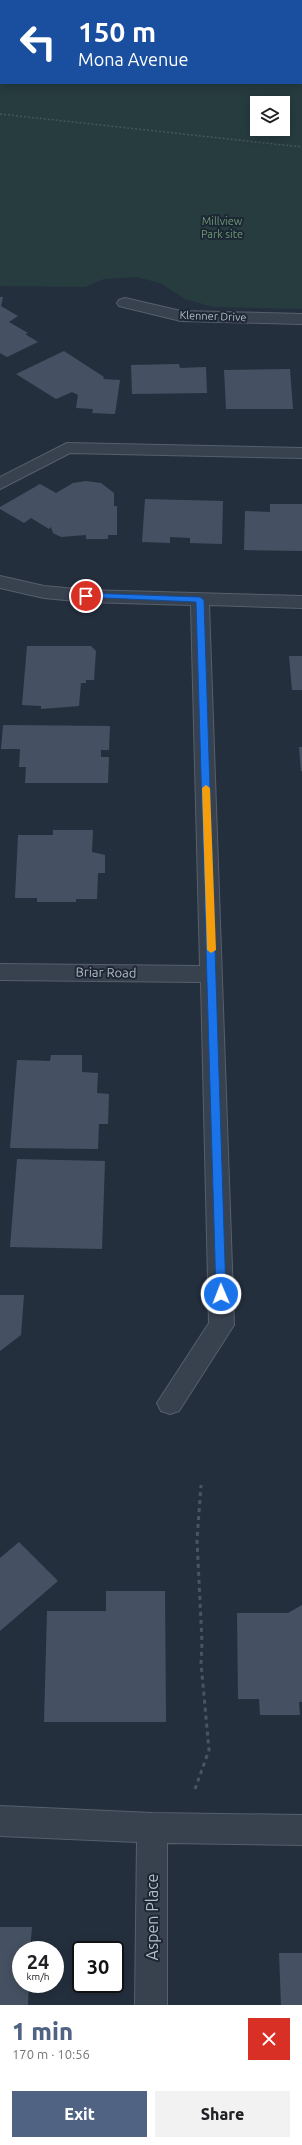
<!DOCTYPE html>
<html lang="en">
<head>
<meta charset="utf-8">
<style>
	body { margin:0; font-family:Ubuntu,sans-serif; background:#f2f2f2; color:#202124; height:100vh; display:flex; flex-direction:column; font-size:15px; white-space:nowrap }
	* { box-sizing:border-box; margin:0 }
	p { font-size:13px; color:#757577 }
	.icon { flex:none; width:22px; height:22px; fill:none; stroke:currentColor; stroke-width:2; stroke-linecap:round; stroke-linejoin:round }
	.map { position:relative; height:2005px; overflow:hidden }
	.drawer { display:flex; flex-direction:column; background:#fff; flex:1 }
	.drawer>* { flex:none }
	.banner { position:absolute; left:0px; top:0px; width:302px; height:84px; box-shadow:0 2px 10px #0003; background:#1a4fa0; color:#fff; overflow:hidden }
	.buttons { position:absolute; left:250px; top:96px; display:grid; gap:8px }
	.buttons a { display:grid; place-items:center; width:40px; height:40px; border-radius:0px; background:#fff; box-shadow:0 2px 10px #0003; font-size:20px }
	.speed { position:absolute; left:12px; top:1941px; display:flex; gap:8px; font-size:20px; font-weight:700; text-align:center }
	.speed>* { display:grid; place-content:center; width:52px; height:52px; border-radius:50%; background:#fff; box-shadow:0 2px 10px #0003; line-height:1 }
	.speed small { font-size:10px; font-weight:400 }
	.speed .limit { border:2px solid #111; border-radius:6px; background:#fff; color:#111 }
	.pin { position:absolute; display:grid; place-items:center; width:34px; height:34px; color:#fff; margin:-17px; border:2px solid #fff; border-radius:50%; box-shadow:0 1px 4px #0007 }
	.me { position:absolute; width:44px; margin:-22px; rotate:359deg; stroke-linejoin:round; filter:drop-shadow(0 0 3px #0008) }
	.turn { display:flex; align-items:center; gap:14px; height:84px; padding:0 12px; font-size:18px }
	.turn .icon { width:52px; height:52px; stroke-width:2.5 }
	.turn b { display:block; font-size:28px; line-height:34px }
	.round { display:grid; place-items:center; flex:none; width:42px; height:42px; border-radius:0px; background:#f2f2f2 }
	.headline { display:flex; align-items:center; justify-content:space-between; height:68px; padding:0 12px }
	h1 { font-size:24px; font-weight:800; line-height:30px; color:#506383 }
	.action { display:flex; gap:8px; margin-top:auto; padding:8px 12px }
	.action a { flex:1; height:46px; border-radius:0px; background:#506383; color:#fff; font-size:16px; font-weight:800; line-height:46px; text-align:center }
	.action a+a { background:#f2f2f2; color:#202124 }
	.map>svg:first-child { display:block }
	.green { fill:#263c3f; fill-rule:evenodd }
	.building { fill:#455162 }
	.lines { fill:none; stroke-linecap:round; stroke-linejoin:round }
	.minor-casing { stroke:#565f6c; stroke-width:2 }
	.path-far1 { stroke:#44595c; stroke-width:1.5; stroke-dasharray:2 2; stroke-linecap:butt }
	.path { stroke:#44595c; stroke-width:3; stroke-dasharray:4 4; stroke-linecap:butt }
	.minor { fill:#38414e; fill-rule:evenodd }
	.route { fill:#1a73e8; stroke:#114b97 }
	.slow { fill:#f59e0b }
	.labels { text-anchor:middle; stroke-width:4; stroke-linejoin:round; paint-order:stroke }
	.far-park-label { font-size:11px; fill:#6b9a76; stroke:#1d2633 }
	.far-street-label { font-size:11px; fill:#b4bcc9; stroke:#1d2633 }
	.street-label { font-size:13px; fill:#b4bcc9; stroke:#1d2633 }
	.near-street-label { font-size:16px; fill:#b4bcc9; stroke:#1d2633 }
</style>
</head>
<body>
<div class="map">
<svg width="302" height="2005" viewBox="0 0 302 2005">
	<rect width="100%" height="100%" fill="#242f3e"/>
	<path class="green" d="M0,0H302V56L301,1H1V83H301L302,69V309L213,307L185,299L160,283L136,277L104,279L85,287L0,286ZM257,103H283V129H257Z"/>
	<g class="building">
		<path d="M0,297H3L1,306L18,316L9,322L28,333L25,334L38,342L7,357L0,353Z"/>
		<path d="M64,351L104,377L103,379L120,380L115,414L92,413L93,409L76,408L78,395L72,392L56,399L16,374Z"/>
		<path d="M179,364L180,368L206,367L207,393L132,394L131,365Z"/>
		<path d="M290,369L293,409H226L224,370Z"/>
		<path d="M86,481L101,483L114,493V506H117V535H108V539H86V535L61,537L53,533L51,527L49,529L31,518L24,523L0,509V507L40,484L56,493L73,483Z"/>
		<path d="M145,499L223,501L222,544L190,543V538L170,537V543L142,542Z"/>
		<path d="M270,504H302V551L244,550L245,511L270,512Z"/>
		<path d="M27,646H91L96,651L94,680H86V683H81L79,706L41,709V706L22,705Z"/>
		<path d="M289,656H302V690H292Z"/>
		<path d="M3,725L110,726L109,750H101V757H109L108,783H25L26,767H19L20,749H1Z"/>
		<path d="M299,747H302V771H301Z"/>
		<path d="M53,830H93L92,852L105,855V873H98L97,899H76V902H37V898H15L18,835H53Z"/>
		<path d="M51,1055H82V1072L98,1073L97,1093L109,1094L108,1124H99L98,1149L10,1148L17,1060L50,1061Z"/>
		<path d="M17,1159L105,1161L102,1249L10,1247Z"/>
		<path d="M0,1295H24L21,1335L0,1351Z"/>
		<path d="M19,1542L58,1581L0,1631V1558Z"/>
		<path d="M106,1591H165L166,1722H44L47,1611H106Z"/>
		<path d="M302,1605V1702H299L300,1715H260L259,1699H238L237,1613H288Z"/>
		<path d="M0,1927H32L30,1950H21V1984H29L28,2005H0Z"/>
		<path d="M279,1953H302V2005H281Z"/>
	</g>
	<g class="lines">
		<g class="minor-casing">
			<g id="minor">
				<path d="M125,298L181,311L302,314V324L181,321L119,306L117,303L119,300Z"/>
				<path d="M67,443L302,448V458L70,453L0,489V477Z"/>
				<path d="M0,576L44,586L86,590L302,596V608L209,605L234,1325L179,1411L170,1414L161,1411L157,1403L209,1323L201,982L0,980V964L200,966L191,605L86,602L44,598L0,588Z"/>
				<path d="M0,1806L152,1813L302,1815V1845L167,1843V2005H135L137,1842L0,1836Z"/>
			</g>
		</g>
		<path class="path-far1" d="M0,114L302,147"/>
		<path class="path" d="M195,1789L209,1750L201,1663L202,1642L197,1540L201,1485"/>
		<use href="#minor" class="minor"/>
	</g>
	<path class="route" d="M86,593L200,597L204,600L226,1294L221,1298L216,1294L196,602L83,597L82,596Z"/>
	<path class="slow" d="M206,785L210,788L216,950L211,953L207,950L202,788Z"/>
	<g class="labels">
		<g class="far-park-label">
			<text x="222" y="225">Millview<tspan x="222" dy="13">Park site</tspan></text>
		</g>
		<g class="far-street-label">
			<text transform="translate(213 316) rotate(2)" y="4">Klenner Drive</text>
		</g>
		<g class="street-label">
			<text transform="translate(106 972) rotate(1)" y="5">Briar Road</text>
		</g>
		<g class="near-street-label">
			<text transform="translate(152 1917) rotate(-90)" y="6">Aspen Place</text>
		</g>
	</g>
</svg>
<div class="buttons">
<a><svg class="icon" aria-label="layers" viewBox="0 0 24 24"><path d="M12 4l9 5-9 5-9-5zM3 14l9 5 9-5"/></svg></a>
</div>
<div class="speed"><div>24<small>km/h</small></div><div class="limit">30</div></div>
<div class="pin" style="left:86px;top:596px;background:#d93025"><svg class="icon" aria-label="arrive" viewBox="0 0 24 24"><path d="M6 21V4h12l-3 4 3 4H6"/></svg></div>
<svg class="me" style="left:221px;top:1294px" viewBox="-20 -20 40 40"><circle r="17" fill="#1a73e8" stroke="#fff" stroke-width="3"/><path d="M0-11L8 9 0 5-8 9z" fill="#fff"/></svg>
<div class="banner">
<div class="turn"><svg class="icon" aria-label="left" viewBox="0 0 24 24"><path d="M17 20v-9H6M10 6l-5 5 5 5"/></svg><div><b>150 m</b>Mona Avenue</div></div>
</div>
</div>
<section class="drawer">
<div class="headline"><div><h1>1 min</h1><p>170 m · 10:56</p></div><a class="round" style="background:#d93025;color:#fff"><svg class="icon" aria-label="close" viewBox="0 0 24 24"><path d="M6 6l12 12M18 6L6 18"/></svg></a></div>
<div class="action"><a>Exit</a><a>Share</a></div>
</section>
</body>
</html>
